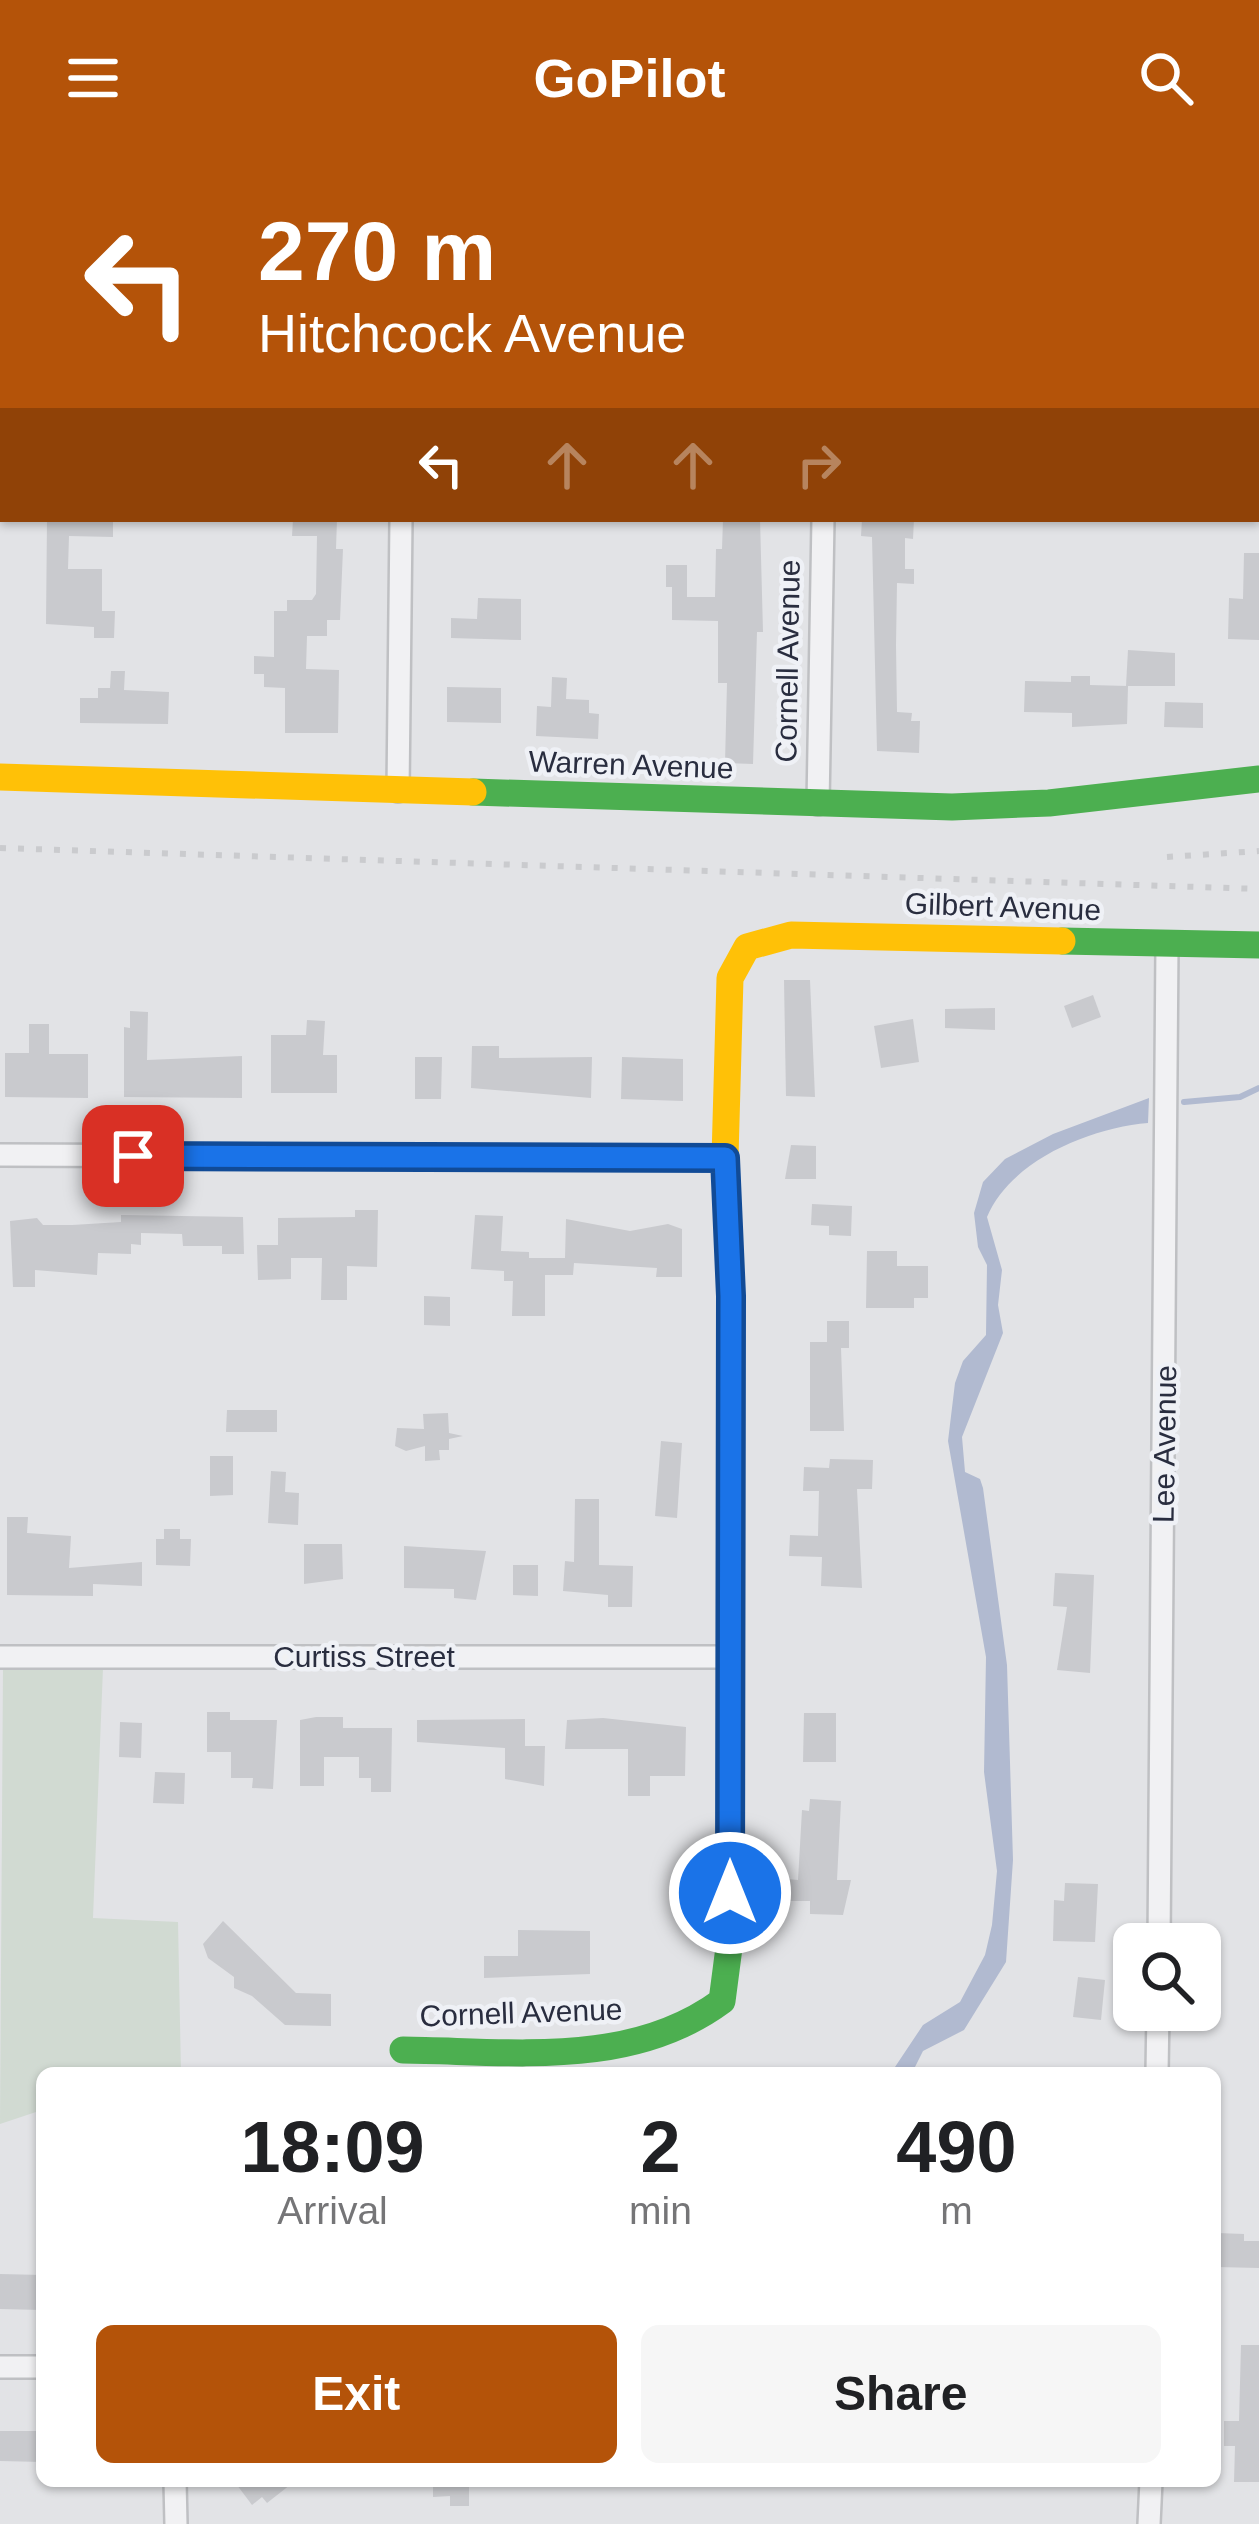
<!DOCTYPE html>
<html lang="en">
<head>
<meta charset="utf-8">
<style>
	body { margin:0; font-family:Helvetica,sans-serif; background:#f6f6f6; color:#202124; height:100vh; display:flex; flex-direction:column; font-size:45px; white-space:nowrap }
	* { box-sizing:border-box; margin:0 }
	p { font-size:39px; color:#757577 }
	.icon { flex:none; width:66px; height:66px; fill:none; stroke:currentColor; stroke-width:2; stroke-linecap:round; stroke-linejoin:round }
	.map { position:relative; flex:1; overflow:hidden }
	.panel { position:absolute; left:36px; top:1911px; width:1185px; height:420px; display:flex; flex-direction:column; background:#fff; border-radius:18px; box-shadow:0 3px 9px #0004 }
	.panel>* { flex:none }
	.hud { position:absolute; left:0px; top:0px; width:1260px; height:366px; box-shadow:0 3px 9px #0004; background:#b45309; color:#fff; overflow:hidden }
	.controls { position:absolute; left:1113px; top:1767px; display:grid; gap:24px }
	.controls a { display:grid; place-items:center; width:108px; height:108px; border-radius:18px; background:#fff; box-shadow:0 3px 9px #0004; font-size:60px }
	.pin { position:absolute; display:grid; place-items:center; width:102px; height:102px; color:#fff; margin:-51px; border-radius:24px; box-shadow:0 6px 18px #0006 }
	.me { position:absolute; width:132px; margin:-66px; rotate:0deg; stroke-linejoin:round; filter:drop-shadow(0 0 9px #0008) }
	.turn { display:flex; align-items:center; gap:42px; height:252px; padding:0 60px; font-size:54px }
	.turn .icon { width:156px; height:156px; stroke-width:2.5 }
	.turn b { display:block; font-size:84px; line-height:102px }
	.lanes { display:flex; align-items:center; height:114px; padding:0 60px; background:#0003; justify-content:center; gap:60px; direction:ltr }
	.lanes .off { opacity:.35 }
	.eta { display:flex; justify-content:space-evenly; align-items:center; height:204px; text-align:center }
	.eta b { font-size:72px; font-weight:700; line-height:84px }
	.button { display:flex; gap:24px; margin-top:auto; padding:24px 60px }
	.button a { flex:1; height:138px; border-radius:18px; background:#b45309; color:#fff; font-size:48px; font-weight:700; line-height:138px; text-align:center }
	.button a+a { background:#f6f6f6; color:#202124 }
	header { display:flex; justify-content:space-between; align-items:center; height:156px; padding:0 60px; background:#b45309; color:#fff; font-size:54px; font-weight:700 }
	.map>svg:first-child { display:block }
	.green { fill:#d1dad2 }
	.water { fill:#b1bad0 }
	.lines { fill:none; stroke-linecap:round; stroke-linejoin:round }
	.stream { stroke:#b1bad0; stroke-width:6 }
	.building { fill:#c9cace }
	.street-casing { stroke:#bfc0c3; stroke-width:26 }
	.street { stroke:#f1f1f3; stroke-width:21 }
	.fast { stroke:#4caf50; stroke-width:27 }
	.slow { stroke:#ffc107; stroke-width:27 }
	.rail { stroke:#cacbce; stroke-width:6; stroke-dasharray:6 12; stroke-linecap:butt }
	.route-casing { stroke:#114b97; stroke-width:30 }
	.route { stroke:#1a73e8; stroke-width:21 }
	.labels { text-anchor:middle; stroke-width:9; stroke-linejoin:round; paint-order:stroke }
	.street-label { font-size:30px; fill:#292d3f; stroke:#eff1f6 }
</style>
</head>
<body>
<header><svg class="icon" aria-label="menu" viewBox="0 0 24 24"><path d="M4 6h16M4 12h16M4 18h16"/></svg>GoPilot<svg class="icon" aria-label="search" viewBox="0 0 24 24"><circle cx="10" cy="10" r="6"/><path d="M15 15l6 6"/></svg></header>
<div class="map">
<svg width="1259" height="2368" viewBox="0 0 1259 2368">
	<rect width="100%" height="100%" fill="#e2e3e6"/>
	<path class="green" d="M3,1511L103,1512L93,1762L178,1766L181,1917H42V1954L0,1968Z"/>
	<path class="water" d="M1149,942L1148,967C1090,972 1011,1004 987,1061L1002,1114L998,1149L1003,1177L962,1281L965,1316L980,1323L983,1332L1007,1509L1013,1704L1006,1806L964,1874L923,1895L912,1917H891L923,1869L960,1846L985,1799L992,1769L997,1715L984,1616L986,1501L948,1285L955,1227L963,1205L986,1179L987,1109L978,1091L974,1057L983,1026L1005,1003L1053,978Z"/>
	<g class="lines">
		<path class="stream" d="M1184,946L1240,941L1259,932"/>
	</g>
	<g class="building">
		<path d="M47,363L113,365V381L69,380L68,413H102V455H115L114,482H94V471L46,468Z"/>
		<path d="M293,363H337L336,393H343L340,464H327V480H307L306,513L339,514L338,577H285V532L264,531V518H254V500L274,501V455H287V444H312L316,438L317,380H292Z"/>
		<path d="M723,363H760L763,476H757L753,608L725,607L727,527H718V465L672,464V431H666V409H687V441H715L716,393H722Z"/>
		<path d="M862,363H914L913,383L905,382V413H914V428L897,427L896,489L897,556L912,557L911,565H920L919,597L877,595L872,381L861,380Z"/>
		<path d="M1244,397H1259V484L1228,483L1229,442L1243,443Z"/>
		<path d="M478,442L521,443V484L451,482V462L477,463Z"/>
		<path d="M1128,494L1175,497V530H1126Z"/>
		<path d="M111,515H125L124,534L169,536L168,568L80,567V542H98V532H110Z"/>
		<path d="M1071,520H1090V529L1128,530L1127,568L1072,571V557L1024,556L1025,525L1071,526Z"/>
		<path d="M552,521L567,522L566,543L589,544V557L599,558L598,583L536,580L537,550L551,551Z"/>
		<path d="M447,531L501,532V567L447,566Z"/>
		<path d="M1165,546L1203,547V572L1164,571Z"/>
		<path d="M784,824H810L815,941L786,940Z"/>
		<path d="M1093,839L1101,861L1072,872L1064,850Z"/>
		<path d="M995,852V874L945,872V853Z"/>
		<path d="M130,855L148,856L147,904L242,900V942L124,941V871L130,872Z"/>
		<path d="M913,863L919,906L881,912L874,870Z"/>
		<path d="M307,864L325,865L323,899H337V937H271V879H306Z"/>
		<path d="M29,868H49V898H88V942L5,941V897H29Z"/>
		<path d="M472,890H499V902L592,901L591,942L471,932Z"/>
		<path d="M415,901H442L441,943H415Z"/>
		<path d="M622,901L683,903V945L621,943Z"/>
		<path d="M791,989L816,990V1023H785Z"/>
		<path d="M812,1048L852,1050L851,1080L829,1079V1070L811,1069Z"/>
		<path d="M355,1054H378L377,1111L347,1110V1144H321L322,1102H291V1123L258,1124L257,1089H278V1062L355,1061Z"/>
		<path d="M121,1059L243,1061L244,1098H222V1090H183L182,1078L141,1077V1089L131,1088V1098L98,1097L97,1119L35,1114V1131H13L10,1065L37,1062L43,1069H72L121,1066Z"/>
		<path d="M475,1059L503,1060L501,1095L529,1096V1102H565L566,1063L630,1075L668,1068L682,1073V1121H656L657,1112L574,1107L573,1119H545V1160H512L513,1125H504V1115L471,1113Z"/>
		<path d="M867,1095H897V1110H928V1142H914V1152H866Z"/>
		<path d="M424,1140L450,1141V1170L424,1169Z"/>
		<path d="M827,1165H849V1192H841L844,1275H810V1186H827Z"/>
		<path d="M227,1254H277V1276H226Z"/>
		<path d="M448,1257L449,1277L463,1280L449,1283V1294H439L440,1304L425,1305V1290L406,1295L395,1290L397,1272L424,1273L423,1258Z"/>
		<path d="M661,1285L682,1287L677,1362L655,1360Z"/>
		<path d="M210,1300H233V1339L210,1340Z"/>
		<path d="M830,1303L873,1304L872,1333H857L862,1432L821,1430L822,1401L789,1400L790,1379L818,1380L819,1335H803L804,1311L829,1312Z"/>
		<path d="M271,1315L286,1316L285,1336L299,1337L298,1369L268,1367Z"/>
		<path d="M575,1343H599V1409L633,1410L632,1451H608V1439L563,1435L565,1405L574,1406Z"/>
		<path d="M7,1361H28L27,1377L71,1380L69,1412L142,1406V1430L93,1428V1440L7,1439Z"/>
		<path d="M164,1373H180V1383H191L190,1410L156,1409V1383H164Z"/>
		<path d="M304,1388H342L343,1423L304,1428Z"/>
		<path d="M404,1390L486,1395L476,1444L454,1442V1433L404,1432Z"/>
		<path d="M513,1409H538V1440L513,1439Z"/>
		<path d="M1055,1417L1094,1419L1090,1517L1057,1514L1067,1451L1053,1450Z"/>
		<path d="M207,1556H230V1564H277L273,1633L252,1632L253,1622H231V1596H207Z"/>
		<path d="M804,1557H836V1606H803Z"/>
		<path d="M316,1561H343V1572H392L391,1636H371V1622H359V1601H324V1630H300V1564Z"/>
		<path d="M603,1562L686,1571L685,1620H650V1640H628V1593H565L567,1564Z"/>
		<path d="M525,1563V1590H545L544,1630L505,1623V1592L417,1586V1564Z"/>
		<path d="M120,1566L142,1567L141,1602L119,1601Z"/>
		<path d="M155,1616L185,1617L184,1648L153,1647Z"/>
		<path d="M810,1643L841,1645L837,1724H851L843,1759L810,1758V1745H788V1723L798,1724L802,1654L809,1655Z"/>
		<path d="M1065,1727L1098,1728L1095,1786L1053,1785L1054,1744L1064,1745Z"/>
		<path d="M223,1765L296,1837L331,1838V1870L285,1869L252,1840L234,1832V1821L208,1802L203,1788Z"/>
		<path d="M518,1774L590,1775V1818L484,1822V1800H518Z"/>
		<path d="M1078,1821L1105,1824L1101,1864L1073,1861Z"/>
		<path d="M1217,2077L1244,2078V2085H1259V2112L1216,2111Z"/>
		<path d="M0,2118L42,2119V2154L0,2153Z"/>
		<path d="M1241,2189H1259V2326H1234L1235,2290H1224V2265H1239Z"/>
		<path d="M0,2275H42V2306L0,2305Z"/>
		<path d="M234,2325H295L267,2347L262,2341L252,2349Z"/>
		<path d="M433,2325H469V2350H450V2340L433,2341Z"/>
	</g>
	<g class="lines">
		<g class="street-casing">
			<g id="street">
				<path d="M406,3V0"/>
				<path d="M828,3V0"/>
				<path d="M398,635L401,363"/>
				<path d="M818,648L823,363"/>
				<path d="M0,999L725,1002"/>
				<path d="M0,1501H729"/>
				<path d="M1159,1788L1167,789"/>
				<path d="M1157,1917L1158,1854"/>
				<path d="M0,2211H42"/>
				<path d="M175,2325L176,2368"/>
				<path d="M1149,2368L1151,2325"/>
			</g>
		</g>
		<use href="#street" class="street"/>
		<g class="fast">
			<path d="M473,636L952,651L1049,647L1259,623"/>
			<path d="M1062,785L1259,789"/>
			<path d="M403,1894C511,1895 630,1913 722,1845L730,1784L731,1150"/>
		</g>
		<g class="slow">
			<path d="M0,621L473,636"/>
			<path d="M731,1150L725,1002L730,822L747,791L791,779L1062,785"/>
		</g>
		<g class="rail">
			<path d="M0,692L1259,733"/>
			<path d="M1167,701L1259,695"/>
		</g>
	</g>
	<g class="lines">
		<g class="route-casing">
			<path id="route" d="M133,1000L725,1002L731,1140L730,1737"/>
		</g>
		<use href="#route" class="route"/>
	</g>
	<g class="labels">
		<g class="street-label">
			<text transform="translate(788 505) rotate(-89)" y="10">Cornell Avenue</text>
			<text transform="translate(631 609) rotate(2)" y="10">Warren Avenue</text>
			<text transform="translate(1003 751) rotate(2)" y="10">Gilbert Avenue</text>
			<text transform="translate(1165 1288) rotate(-89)" y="10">Lee Avenue</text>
			<text x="364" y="1511">Curtiss Street</text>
			<text transform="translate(521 1857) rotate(-2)" y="10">Cornell Avenue</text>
		</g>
	</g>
</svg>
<div class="controls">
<a><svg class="icon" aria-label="search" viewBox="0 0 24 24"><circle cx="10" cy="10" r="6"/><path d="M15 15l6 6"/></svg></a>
</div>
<div class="pin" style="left:133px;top:1000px;background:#d93025"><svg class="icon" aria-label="arrive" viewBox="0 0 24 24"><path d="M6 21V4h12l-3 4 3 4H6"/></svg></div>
<svg class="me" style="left:730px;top:1737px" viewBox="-20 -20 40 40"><circle r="17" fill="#1a73e8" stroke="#fff" stroke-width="3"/><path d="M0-11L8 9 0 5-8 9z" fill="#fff"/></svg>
<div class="hud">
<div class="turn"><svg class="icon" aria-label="left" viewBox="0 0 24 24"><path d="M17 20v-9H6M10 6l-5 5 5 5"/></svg><div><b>270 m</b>Hitchcock Avenue</div></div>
<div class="lanes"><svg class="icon" aria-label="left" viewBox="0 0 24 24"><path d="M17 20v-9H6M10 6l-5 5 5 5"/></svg><svg class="icon off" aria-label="ahead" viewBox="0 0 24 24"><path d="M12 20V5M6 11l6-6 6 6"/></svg><svg class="icon off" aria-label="ahead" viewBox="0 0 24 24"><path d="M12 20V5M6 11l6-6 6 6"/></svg><svg class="icon off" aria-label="right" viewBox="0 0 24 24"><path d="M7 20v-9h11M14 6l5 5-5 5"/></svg></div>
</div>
<section class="panel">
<div class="eta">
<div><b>18:09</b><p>Arrival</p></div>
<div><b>2</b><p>min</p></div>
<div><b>490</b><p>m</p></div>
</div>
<div class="button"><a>Exit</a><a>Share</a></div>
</section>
</div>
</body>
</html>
